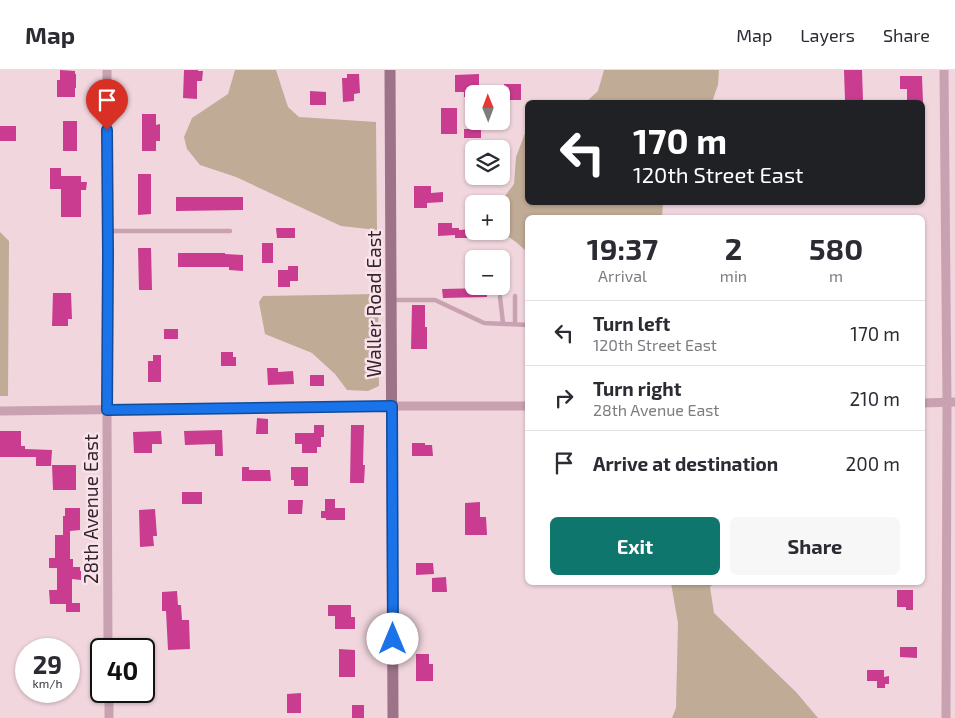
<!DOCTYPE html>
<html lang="en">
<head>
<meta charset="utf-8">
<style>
	body { margin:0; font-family:"Exo 2",sans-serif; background:#f7f7f7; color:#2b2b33; height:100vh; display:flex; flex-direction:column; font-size:19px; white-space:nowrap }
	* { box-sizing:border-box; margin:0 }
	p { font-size:16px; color:#7c7c81 }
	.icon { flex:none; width:28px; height:28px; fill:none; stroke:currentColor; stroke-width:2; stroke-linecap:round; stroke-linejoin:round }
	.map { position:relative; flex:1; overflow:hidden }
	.drawer { position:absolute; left:525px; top:145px; width:400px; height:370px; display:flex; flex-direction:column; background:#fff; border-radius:8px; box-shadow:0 1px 4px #0004 }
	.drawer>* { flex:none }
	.hud { position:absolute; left:525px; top:30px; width:400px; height:105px; border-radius:8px; box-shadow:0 1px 4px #0004; background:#202124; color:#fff; overflow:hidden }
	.needle { width:32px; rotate:359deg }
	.fabs { position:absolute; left:465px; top:15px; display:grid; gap:10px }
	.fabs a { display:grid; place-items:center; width:45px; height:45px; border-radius:8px; background:#fff; box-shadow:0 1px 4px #0004; font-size:25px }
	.speed { position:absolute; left:15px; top:568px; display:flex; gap:10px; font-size:25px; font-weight:700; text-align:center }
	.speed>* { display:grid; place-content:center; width:65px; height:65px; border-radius:50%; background:#fff; box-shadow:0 1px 4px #0004; line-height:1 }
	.speed small { font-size:12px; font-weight:400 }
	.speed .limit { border:2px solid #111; border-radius:8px; background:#fff; color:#111 }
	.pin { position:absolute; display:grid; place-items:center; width:42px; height:42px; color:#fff; margin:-51px -21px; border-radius:50% 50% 50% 0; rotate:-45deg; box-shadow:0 0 5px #0007 }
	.pin .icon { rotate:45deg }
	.me { position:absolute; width:55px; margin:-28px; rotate:0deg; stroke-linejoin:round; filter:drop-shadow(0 0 4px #0008) }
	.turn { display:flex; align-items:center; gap:18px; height:105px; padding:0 25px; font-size:22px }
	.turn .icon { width:65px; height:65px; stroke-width:2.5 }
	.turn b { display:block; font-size:35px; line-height:42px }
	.eta { display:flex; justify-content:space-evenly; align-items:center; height:85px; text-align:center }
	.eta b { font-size:30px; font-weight:700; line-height:35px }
	.primary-button { display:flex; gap:10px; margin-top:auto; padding:10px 25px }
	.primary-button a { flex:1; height:58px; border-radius:8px; background:#0f766e; color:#fff; font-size:20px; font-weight:700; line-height:58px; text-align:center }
	.primary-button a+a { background:#f7f7f7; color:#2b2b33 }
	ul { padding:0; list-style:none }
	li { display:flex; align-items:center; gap:15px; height:65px; padding:0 25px; border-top:1px solid #e1e1e2 }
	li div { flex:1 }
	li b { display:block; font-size:19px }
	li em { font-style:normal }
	header { display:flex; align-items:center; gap:30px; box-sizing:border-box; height:70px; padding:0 25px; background:#fff; border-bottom:1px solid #e1e1e2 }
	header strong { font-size:24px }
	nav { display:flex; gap:28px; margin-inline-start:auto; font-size:18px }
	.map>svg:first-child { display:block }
	.green { fill:#c0ab96 }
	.building { fill:#c93c90 }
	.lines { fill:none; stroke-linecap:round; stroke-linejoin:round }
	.lane { stroke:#c9a2b1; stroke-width:4.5 }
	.street { stroke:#c9a2b1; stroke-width:9 }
	.secondary { stroke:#9c7387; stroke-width:11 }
	.route-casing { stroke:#114b97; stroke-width:12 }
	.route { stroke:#1a73e8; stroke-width:9 }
	.labels { text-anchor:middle; stroke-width:5; stroke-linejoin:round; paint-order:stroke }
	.street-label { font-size:19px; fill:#33242c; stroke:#f9e2e9 }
</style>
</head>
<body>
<header>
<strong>Map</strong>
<nav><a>Map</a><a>Layers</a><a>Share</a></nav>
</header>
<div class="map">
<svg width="955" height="648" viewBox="0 0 955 648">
	<rect width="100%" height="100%" fill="#f1d6de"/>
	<g class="green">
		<path d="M235,0H276L288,37L299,47L376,52L377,160L341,156L236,107L200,95L187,79L184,67L192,48L228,24Z"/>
		<path d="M604,0H719L718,15L712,32H586L598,21Z"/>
		<path d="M527,58L528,132L663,133L662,147L528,148L527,181H526L516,172L500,161H501V134H499L514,114L516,87Z"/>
		<path d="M0,162L9,171L8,326H0Z"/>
		<path d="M378,224L379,316L368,321L347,320L335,304L312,283L265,264L259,232L263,226Z"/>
		<path d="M671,513H714L710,517L714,543L796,622L818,648H672L676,638L678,553Z"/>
	</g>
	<g class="building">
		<path d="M60,0L75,1V4H76V18H75V27H57V10H60Z"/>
		<path d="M184,0H198V1H203L202,11H197V29L183,28Z"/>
		<path d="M844,0H862L863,30H845Z"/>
		<path d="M347,4H359L360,23L354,24V31L343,32L342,8H347Z"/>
		<path d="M479,4V24H474V27H464V22H455V5Z"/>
		<path d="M900,6H922L923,32H907V19H900Z"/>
		<rect x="504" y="14" width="17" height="16"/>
		<path d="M310,21L326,22V35H310Z"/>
		<rect x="441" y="38" width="16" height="26"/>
		<path d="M142,44H156V55L160,54V71H156V81H142Z"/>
		<rect x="63" y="51" width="14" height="30"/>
		<rect x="0" y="56" width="16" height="15"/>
		<rect x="464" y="59" width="17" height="9"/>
		<path d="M50,98H61V106H81V112H87L86,120H81V147H61V119H50Z"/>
		<path d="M138,104H151V144L138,145Z"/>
		<path d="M414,116H431V123L443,122V132L427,133V138H414Z"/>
		<path d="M176,127H243V140L176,141Z"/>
		<path d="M438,153H452V158H459V160L474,159V168H455V165L438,166Z"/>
		<path d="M276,158H295V168H277Z"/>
		<rect x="262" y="173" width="11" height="20"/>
		<path d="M138,178H151L152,220H139Z"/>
		<path d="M178,183H225V184L243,185V201L229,200V197H178Z"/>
		<path d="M288,196H298V211H290V217H278V200H288Z"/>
		<path d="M487,218V227L443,228L442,219Z"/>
		<path d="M53,223H71L72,249H68V256H52Z"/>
		<path d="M412,235H425V257H427V279H411Z"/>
		<rect x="164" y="259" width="14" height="10"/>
		<path d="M221,282H233V287H236V296H221Z"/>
		<path d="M153,285H161V312H148V291H153Z"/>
		<path d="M267,298H278V302L293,301L294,314L268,315Z"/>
		<rect x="310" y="305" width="14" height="11"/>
		<path d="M257,348L268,349V364H256Z"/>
		<path d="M314,355H324V367H321V377H317V383H302V374H295V363H314Z"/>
		<path d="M351,355H364L363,395H365L364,413H350Z"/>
		<path d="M222,360L223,386H215V374L185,375L184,361Z"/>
		<path d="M0,361H21V376H25V379L52,380L51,396H36V387H0Z"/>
		<path d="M161,361L162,374H152V383H134L133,362Z"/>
		<path d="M412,373H425V375H432L433,386H412Z"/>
		<path d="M52,395H76V420H53Z"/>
		<path d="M242,397H249V400H270L271,411H242Z"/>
		<path d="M291,397H308V416H294V410H291Z"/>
		<rect x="182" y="422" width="20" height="12"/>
		<path d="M325,429H335V438H345V450H326V448H321V441H325Z"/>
		<path d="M288,430H303L302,444H288Z"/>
		<path d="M480,432V447H486L487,465H465V433Z"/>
		<path d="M65,438H80V460L70,461V489H73V497H80V501H81V510L72,509V533H80V542H66V534H50L49,520H57V498H49V488H55V465H63V446H65Z"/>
		<path d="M155,439L157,466H153L154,476L140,477L139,440Z"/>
		<path d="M416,493H433L434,504L416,505Z"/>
		<path d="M446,507L447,522H432V508Z"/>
		<path d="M897,520H913V540H906V537H897Z"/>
		<path d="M177,521L178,535H181L182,550H189L190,579L168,580L166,541H162V522Z"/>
		<path d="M328,535H351V547H355V559H335V546H328Z"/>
		<path d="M900,577H917V588L900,587Z"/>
		<path d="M339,579L355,580V607H339Z"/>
		<path d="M416,584H429V594H433V611H416Z"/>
		<path d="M867,600H884V607L889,606V614H885V618H877V611H867Z"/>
		<path d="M301,623V643H287V624Z"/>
		<rect x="352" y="635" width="12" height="13"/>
	</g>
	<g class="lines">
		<g class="lane">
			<path d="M108,161H230"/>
			<path d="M515,226V254"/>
			<path d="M500,227L503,253"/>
			<path d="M393,230H435L484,253L528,255"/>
		</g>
		<g class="street">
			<path d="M107,0L108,184L107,340L108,579"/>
			<path d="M944,0L947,333L946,648"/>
			<path d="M922,333L955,332"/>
			<path d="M0,341L392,336H528"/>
			<path d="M109,621V648"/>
		</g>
		<path class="secondary" d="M390,0L393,648"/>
	</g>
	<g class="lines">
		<g class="route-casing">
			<path id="route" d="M107,60L108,184L107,340L392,336L393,569"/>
		</g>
		<use href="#route" class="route"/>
	</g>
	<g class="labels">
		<g class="street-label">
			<text transform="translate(374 234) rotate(-90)" y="7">Waller Road East</text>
			<text transform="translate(91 439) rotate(-90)" y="7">28th Avenue East</text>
		</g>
	</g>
</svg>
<div class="fabs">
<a><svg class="needle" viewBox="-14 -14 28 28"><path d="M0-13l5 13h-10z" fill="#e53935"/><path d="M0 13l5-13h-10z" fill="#7c7c81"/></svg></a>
<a><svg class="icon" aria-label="layers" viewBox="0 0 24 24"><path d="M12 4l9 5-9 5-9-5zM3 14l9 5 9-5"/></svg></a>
<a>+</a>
<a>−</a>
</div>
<div class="speed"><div>29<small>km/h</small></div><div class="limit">40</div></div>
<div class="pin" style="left:107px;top:60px;background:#d93025"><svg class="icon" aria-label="arrive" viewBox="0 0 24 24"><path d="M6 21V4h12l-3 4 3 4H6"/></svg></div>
<svg class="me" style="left:393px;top:569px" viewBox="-20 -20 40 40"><circle r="19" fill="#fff"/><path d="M0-13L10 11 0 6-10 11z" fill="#1a73e8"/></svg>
<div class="hud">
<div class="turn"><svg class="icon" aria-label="left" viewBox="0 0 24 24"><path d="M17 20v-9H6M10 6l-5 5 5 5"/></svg><div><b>170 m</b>120th Street East</div></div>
</div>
<section class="drawer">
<div class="eta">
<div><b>19:37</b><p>Arrival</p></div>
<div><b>2</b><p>min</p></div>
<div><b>580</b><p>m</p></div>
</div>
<ul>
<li><svg class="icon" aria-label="left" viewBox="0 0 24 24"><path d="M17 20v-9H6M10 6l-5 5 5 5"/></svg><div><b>Turn left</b><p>120th Street East</p></div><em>170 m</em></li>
<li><svg class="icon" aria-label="right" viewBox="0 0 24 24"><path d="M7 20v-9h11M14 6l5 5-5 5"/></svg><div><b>Turn right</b><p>28th Avenue East</p></div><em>210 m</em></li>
<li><svg class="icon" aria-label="arrive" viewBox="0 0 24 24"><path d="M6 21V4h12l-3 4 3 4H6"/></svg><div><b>Arrive at destination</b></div><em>200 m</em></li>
</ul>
<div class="primary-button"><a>Exit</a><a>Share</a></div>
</section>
</div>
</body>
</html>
